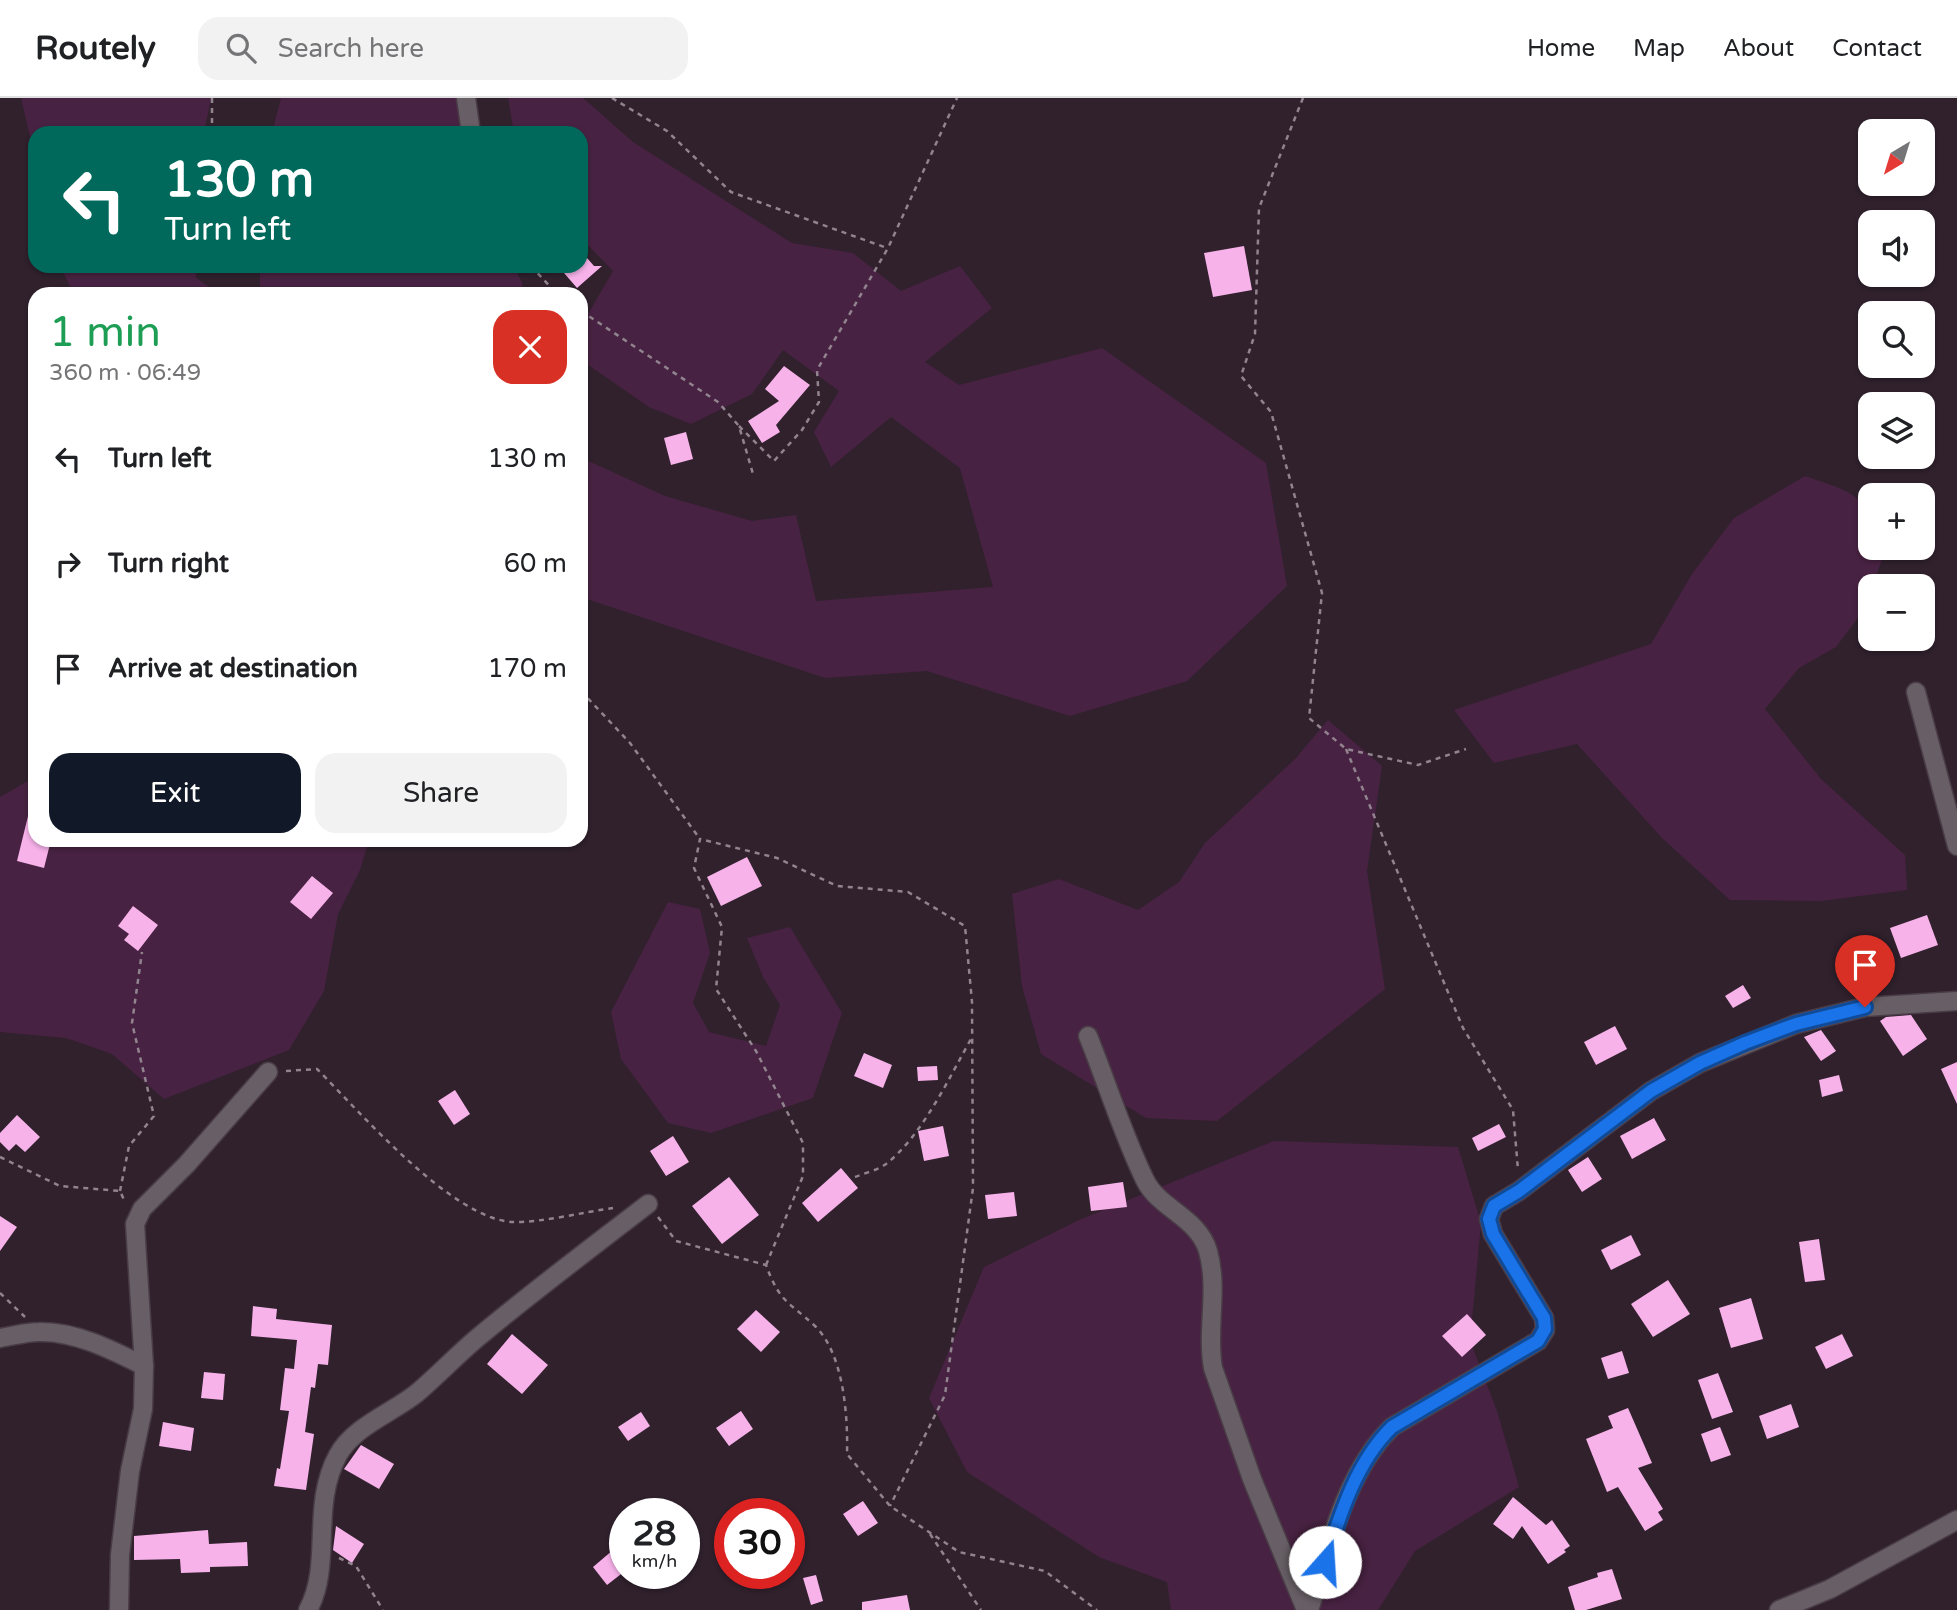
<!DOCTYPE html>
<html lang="en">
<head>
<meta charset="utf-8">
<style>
	body { margin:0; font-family:"Varela Round",sans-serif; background:#f2f2f2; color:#202124; height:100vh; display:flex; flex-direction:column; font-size:26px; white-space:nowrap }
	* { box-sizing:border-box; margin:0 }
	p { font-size:23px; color:#757577 }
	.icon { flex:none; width:38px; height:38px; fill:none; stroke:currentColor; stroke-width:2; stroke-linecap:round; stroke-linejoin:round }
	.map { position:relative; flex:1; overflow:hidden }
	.side { position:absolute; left:28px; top:189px; width:560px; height:560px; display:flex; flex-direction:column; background:#fff; border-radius:21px; box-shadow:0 2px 5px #0004 }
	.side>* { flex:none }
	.guide { position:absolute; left:28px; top:28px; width:560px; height:147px; border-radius:21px; box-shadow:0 2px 5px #0004; background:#00695c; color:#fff; overflow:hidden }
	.needle { width:46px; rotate:218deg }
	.fabs { position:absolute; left:1858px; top:21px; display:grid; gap:14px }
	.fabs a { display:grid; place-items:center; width:77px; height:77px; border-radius:14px; background:#fff; box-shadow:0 2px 5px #0004; font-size:35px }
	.speed { position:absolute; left:609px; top:1400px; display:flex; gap:14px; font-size:35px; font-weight:700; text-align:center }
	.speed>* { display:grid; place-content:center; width:91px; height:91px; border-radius:50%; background:#fff; box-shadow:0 2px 5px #0004; line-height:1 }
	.speed small { font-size:18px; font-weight:400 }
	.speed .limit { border:10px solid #d22; background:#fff; color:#111 }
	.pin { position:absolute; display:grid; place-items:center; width:60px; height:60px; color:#fff; margin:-72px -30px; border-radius:50% 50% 50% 0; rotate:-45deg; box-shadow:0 0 7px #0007 }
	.pin .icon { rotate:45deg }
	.me { position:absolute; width:77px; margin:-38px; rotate:19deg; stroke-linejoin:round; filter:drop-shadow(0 0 5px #0008) }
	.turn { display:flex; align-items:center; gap:24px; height:147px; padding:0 21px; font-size:32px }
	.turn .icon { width:91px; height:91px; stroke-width:2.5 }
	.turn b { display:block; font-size:49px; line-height:60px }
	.round { display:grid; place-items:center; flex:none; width:74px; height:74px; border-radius:21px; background:#f2f2f2 }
	.summary { display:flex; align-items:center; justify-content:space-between; height:119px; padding:0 21px }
	h1 { font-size:42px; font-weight:600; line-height:52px; color:#1e9e55 }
	.primary-button { display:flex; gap:14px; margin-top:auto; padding:14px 21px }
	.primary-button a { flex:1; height:80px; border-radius:21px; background:#111827; color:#fff; font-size:28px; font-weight:600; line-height:80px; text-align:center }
	.primary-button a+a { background:#f2f2f2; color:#202124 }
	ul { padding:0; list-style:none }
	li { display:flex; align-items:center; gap:21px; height:105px; padding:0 21px }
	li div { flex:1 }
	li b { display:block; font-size:26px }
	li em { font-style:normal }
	header { display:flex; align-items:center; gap:42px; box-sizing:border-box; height:98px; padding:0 35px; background:#fff; border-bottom:2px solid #e0e0e0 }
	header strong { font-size:33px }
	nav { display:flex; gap:38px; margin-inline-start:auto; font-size:24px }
	.search { width:490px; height:63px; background:#f2f2f2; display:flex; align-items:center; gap:18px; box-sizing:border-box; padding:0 24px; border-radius:21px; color:#757577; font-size:26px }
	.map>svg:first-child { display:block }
	.green { fill:#482242 }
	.building { fill:#f7b2ea }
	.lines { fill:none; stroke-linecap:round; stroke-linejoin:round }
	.minor-casing { stroke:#4a3c47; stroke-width:21 }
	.path { stroke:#91848e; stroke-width:2.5; stroke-dasharray:5 5; stroke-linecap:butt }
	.minor { stroke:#675f65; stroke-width:18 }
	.route-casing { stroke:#114b97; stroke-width:18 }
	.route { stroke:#1a73e8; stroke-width:12 }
</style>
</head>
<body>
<header>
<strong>Routely</strong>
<div class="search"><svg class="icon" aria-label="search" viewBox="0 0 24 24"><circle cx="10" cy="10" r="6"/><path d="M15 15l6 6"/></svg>Search here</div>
<nav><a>Home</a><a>Map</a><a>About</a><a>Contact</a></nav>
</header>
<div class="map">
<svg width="1957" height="1512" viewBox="0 0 1957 1512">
	<rect width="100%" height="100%" fill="#30212d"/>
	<g class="green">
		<path d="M21,0H211L204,35H35V60Z"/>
		<path d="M281,0H465L466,35H272Z"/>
		<path d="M508,0H583L633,44L792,145L853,155L901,193L960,168L992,210L925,264L959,287L1102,250L1266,365L1287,488L1187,583L1070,618L927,573L825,580L581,499L582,360L665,398L752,423L796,417L816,503L993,489L960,370L891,319L831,369L814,334L839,293L783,252L752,296L691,326L649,309L581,262V228L613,173L581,140V35H514Z"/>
		<path d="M60,168H197L196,180L219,196H74Z"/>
		<path d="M260,168H513L522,184L523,196H260Z"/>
		<path d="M1805,378C1852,395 1871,394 1871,450H1886L1864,512L1836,549L1799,570L1765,611L1821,681L1905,757L1907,792L1821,803L1730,802L1662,740L1577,646L1494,665L1454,612L1651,546L1692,476L1734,420Z"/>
		<path d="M1328,622L1382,668L1367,773L1385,891L1217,1023L1146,1020L1041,956L1022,888L1012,796L1059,781L1138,812L1179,784L1205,745L1295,661Z"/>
		<path d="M35,679V742H369L360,772L338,816L324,893L289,952L164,1001L112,956L66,940L0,934V699Z"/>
		<path d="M668,804L700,811L710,855L693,905L709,934L766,948L780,907L763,879L747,840L790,829L842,915L813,1000L711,1035L668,1025L621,961L611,914Z"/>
		<path d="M1274,1043L1458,1049L1481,1125L1470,1243L1497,1313L1519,1389L1415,1453L1378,1512H1171L1167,1484L1099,1459L967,1374L929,1300L984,1169L1079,1122Z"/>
	</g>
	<g class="building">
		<path d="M1244,148L1252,192L1213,199L1204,155Z"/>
		<path d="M581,153L594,168H602L577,190L558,168H581Z"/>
		<path d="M784,268L810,287L776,327L780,334L762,345L748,323L779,303L765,291Z"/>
		<path d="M686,334L693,361L671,367L664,340Z"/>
		<path d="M30,710L35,711V742H51L44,770L17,763Z"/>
		<path d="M747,759L762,788L721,808L707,779Z"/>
		<path d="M312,778L333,795L311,821L290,804Z"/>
		<path d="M133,808L158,827L138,853L124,842L129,836L118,828Z"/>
		<path d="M1927,817L1938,847L1901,860L1890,830Z"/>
		<path d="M1743,887L1751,900L1733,910L1725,898Z"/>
		<path d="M1911,917L1927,941L1903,958L1880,923L1886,919Z"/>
		<path d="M1615,928L1627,951L1596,967L1584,944Z"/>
		<path d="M1821,932L1836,953L1821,963L1804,939Z"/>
		<path d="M864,955L892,967L883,990L854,978Z"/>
		<path d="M1957,964V1006L1941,971Z"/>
		<path d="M937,968L938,982L918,983L917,969Z"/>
		<path d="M1839,977L1843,993L1822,999L1819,982Z"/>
		<path d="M455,992L470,1016L454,1027L438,1003Z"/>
		<path d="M17,1017L40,1039L25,1054L16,1046L9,1053L0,1044V1035Z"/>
		<path d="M1654,1020L1666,1042L1632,1061L1620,1038Z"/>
		<path d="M1499,1026L1506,1039L1478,1053L1472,1040Z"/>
		<path d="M943,1028L949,1058L924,1063L918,1033Z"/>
		<path d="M673,1038L689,1064L666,1078L650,1053Z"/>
		<path d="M1588,1059L1602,1081L1582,1094L1568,1072Z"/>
		<path d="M841,1070L858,1090L818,1124L802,1105Z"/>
		<path d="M729,1079L759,1117L722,1146L692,1108Z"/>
		<path d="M1123,1084L1127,1109L1091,1113L1088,1089Z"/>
		<path d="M1014,1094L1017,1118L988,1121L985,1097Z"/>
		<path d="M0,1118L17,1129L0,1153Z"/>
		<path d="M1631,1137L1641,1157L1611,1172L1601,1152Z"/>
		<path d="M1819,1141L1825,1182L1805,1184L1799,1144Z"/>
		<path d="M1668,1182L1690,1216L1653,1239L1631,1206Z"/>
		<path d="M1751,1200L1763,1241L1731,1250L1719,1210Z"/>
		<path d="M253,1208L277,1211L276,1221L332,1227L328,1267L318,1266L315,1290L311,1289L305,1334L314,1336L306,1392L274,1388L277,1370L280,1371L289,1313L280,1312L285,1270L294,1271L297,1242L251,1238Z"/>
		<path d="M756,1212L780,1234L761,1254L737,1231Z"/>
		<path d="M1467,1216L1486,1237L1462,1259L1442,1238Z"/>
		<path d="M512,1236L548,1267L522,1296L487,1266Z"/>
		<path d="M1842,1236L1853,1258L1826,1271L1815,1249Z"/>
		<path d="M1622,1253L1629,1275L1608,1281L1601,1260Z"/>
		<path d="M204,1274L225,1276L223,1302L201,1300Z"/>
		<path d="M1718,1275L1733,1314L1712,1321L1698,1282Z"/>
		<path d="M1791,1306L1799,1329L1767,1341L1759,1318Z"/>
		<path d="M1628,1310L1652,1365L1638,1370L1663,1411L1658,1414L1663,1422L1645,1433L1618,1389L1607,1394L1586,1341L1613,1330L1608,1318Z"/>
		<path d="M741,1313L753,1331L729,1348L716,1330Z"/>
		<path d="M641,1314L650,1328L628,1343L618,1329Z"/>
		<path d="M163,1324L194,1330L191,1353L159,1348Z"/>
		<path d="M1720,1329L1731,1357L1711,1364L1701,1336Z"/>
		<path d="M361,1347L394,1366L379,1391L344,1371Z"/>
		<path d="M1513,1399L1546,1427L1552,1422L1570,1448L1564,1452L1566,1454L1548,1466L1522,1428L1513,1441L1493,1426Z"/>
		<path d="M863,1403L878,1425L858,1438L843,1416Z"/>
		<path d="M336,1428L364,1446L352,1465L333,1452Z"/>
		<path d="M208,1432L209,1446L247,1444L248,1468L210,1469V1474L181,1475L180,1461L134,1462V1438Z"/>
		<path d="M613,1452L625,1466V1473L607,1487L593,1469Z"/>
		<path d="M1612,1471L1622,1501L1586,1512H1575L1568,1489L1598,1479L1597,1475Z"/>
		<path d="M816,1477L823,1503L811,1507L803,1480Z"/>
		<path d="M907,1497L910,1512H862V1504Z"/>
	</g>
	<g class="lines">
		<g class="minor-casing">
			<g id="minor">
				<path d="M466,0L471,35"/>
				<path d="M1916,594L1957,748"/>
				<path d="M1088,938C1107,985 1123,1037 1145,1082C1159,1111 1198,1119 1208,1153C1219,1193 1206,1231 1213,1270L1252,1381L1306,1512"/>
				<path d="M0,1240C13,1238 26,1234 39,1234C75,1233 112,1252 144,1268"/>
				<path d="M119,1512L120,1457L130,1373L143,1311L144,1268L135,1126L142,1111L187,1066L268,974"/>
				<path d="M308,1512C333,1466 310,1408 338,1357C354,1328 392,1315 417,1295C437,1278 456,1258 476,1241C532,1194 591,1150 648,1106"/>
				<path d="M1309,1512C1329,1451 1345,1375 1392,1329L1538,1243L1545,1232L1544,1220L1493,1136L1489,1121L1494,1108L1519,1093L1651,993L1700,965L1796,926L1865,909L1957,903"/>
				<path d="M1779,1512L1830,1491L1957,1422"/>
			</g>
		</g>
		<g class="path">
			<path d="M612,0L667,33L731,94L887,150"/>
			<path d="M1303,0L1259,110L1255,236L1241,278L1271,314L1322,495L1309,620L1346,651L1418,667L1466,651"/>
			<path d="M212,35V0"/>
			<path d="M216,168V171"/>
			<path d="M531,168L557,196"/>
			<path d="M581,213L718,304L739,328L753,376"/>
			<path d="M739,328L774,363L802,332L819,304L817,272L888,150L957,0"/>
			<path d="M581,593L630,645L700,741"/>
			<path d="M1346,651L1463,930L1513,1012L1518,1072"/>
			<path d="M286,973L317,971C360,1014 451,1120 512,1124C540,1125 584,1114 613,1110"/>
			<path d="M0,1059L60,1088L120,1093L125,1104"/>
			<path d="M855,1079C865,1075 878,1072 886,1066C922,1038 949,980 971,941"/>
			<path d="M120,1093L129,1048L154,1018L132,925L142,854"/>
			<path d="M658,1119L676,1143L766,1167C780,1205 788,1203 815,1228C844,1256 848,1319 847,1356L890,1408L959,1454L1045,1473L1097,1512"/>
			<path d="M766,1167L803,1078V1045L756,953L716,891L722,829L694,770L700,741L777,760L837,788L908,794L965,828L972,904L973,1090L945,1297L890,1408"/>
			<path d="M0,1195L25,1219"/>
			<path d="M930,1436L981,1512"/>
			<path d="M339,1460L356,1468L383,1512"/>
		</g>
		<use href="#minor" class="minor"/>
	</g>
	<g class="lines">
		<g class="route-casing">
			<path id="route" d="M1325,1464C1340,1417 1356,1364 1392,1329L1538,1243L1545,1231L1544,1220L1493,1136L1489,1121L1494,1108L1519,1093L1651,993L1700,965L1745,945L1796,926L1865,909"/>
		</g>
		<use href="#route" class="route"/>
	</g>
</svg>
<div class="fabs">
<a><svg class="needle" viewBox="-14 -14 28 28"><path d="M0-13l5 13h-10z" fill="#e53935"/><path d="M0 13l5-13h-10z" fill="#757577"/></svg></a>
<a><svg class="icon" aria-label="sound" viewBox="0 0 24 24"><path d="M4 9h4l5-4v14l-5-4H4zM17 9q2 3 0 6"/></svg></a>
<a><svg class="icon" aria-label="search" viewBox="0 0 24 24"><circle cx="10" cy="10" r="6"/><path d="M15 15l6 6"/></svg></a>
<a><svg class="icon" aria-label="layers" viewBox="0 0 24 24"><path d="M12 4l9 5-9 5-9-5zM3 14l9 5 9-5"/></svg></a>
<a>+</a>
<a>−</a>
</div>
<div class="speed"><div>28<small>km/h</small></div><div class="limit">30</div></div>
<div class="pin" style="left:1865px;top:909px;background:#d93025"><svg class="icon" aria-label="arrive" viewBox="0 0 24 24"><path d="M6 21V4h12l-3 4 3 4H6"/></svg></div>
<svg class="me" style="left:1325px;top:1464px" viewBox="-20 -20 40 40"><circle r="19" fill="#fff"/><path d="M0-13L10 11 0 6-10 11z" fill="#1a73e8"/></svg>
<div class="guide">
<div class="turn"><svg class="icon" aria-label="left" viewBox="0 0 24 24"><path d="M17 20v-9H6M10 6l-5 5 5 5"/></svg><div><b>130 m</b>Turn left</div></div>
</div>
<section class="side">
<div class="summary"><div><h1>1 min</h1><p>360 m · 06:49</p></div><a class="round" style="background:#d93025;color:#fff"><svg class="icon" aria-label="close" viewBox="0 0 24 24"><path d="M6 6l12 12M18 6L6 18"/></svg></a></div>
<ul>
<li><svg class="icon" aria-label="left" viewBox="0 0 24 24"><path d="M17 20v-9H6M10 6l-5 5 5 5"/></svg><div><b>Turn left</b></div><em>130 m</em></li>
<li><svg class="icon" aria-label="right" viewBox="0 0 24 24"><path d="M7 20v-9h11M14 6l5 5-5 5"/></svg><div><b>Turn right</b></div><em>60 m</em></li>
<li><svg class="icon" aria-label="arrive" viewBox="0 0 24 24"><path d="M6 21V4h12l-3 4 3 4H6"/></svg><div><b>Arrive at destination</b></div><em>170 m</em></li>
</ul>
<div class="primary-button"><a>Exit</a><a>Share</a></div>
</section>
</div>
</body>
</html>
